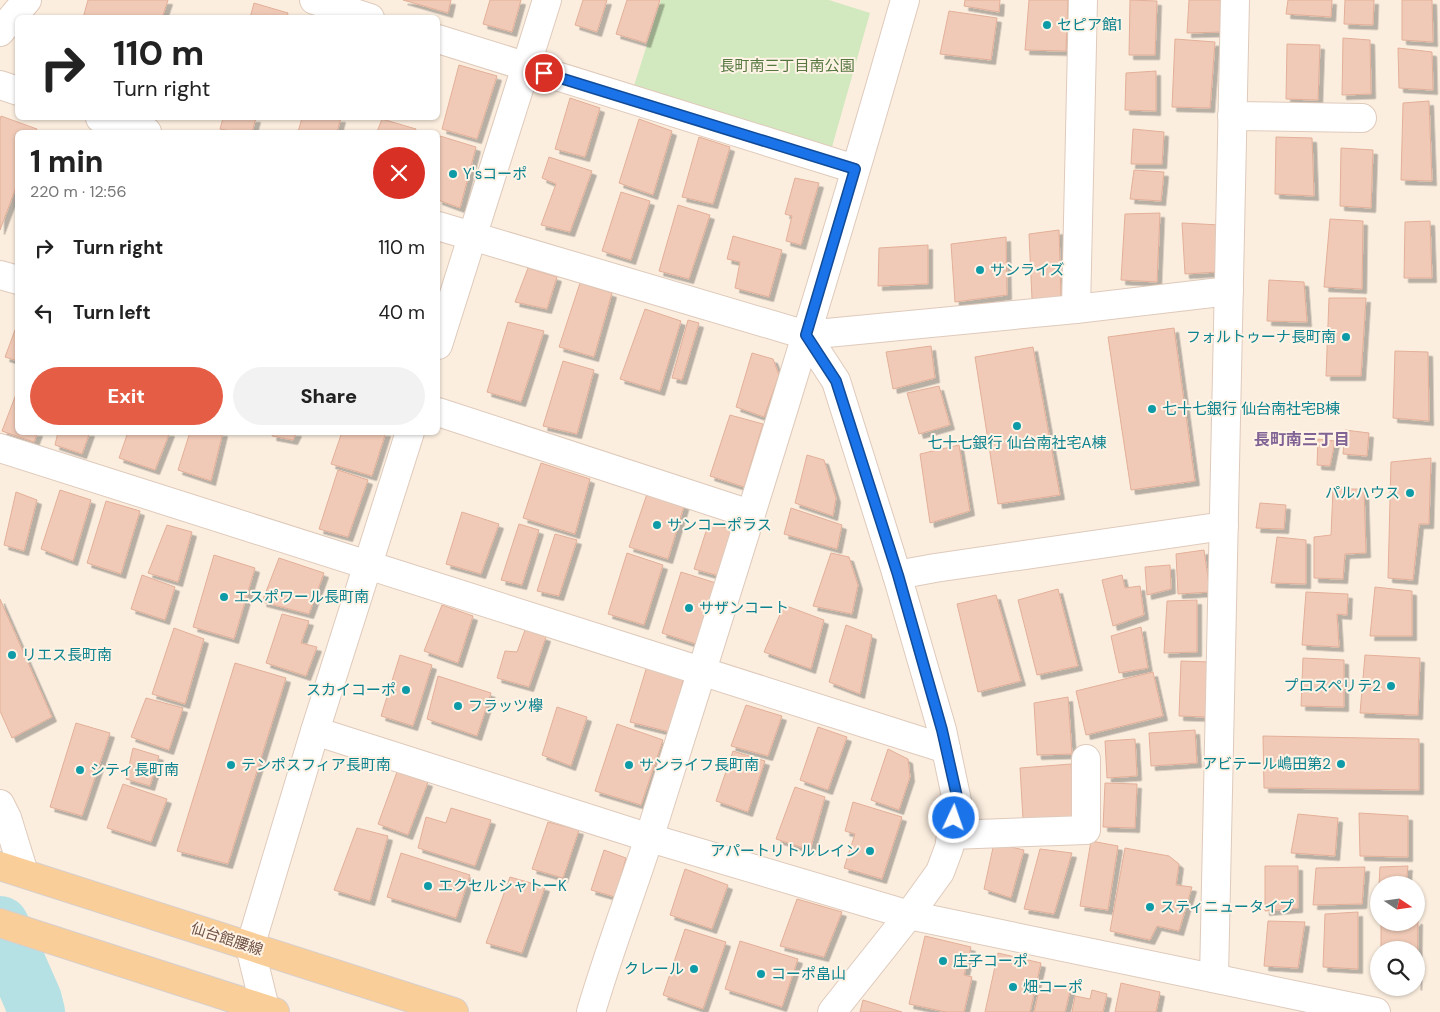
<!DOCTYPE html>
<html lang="en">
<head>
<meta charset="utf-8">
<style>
	body { margin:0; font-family:"DM Sans","Noto Sans JP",sans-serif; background:#f2f2f2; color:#222; height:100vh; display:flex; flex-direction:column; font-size:19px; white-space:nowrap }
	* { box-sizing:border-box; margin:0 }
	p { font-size:16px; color:#767676 }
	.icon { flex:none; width:28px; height:28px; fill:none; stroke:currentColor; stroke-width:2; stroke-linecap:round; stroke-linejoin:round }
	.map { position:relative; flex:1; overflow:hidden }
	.drawer { position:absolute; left:15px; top:130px; width:425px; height:305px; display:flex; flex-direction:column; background:#fff; border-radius:8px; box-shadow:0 1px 4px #0004 }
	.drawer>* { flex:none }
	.guide { position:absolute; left:15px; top:15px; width:425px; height:105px; border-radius:8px; box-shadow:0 1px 4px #0004; background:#fff; color:#222; overflow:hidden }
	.needle { width:32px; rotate:103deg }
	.fabs { position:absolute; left:1370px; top:876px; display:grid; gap:10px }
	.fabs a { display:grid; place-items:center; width:55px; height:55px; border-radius:50%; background:#fff; box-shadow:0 1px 4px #0004; font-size:25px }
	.pin { position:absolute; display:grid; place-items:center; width:42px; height:42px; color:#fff; margin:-21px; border:2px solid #fff; border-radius:50%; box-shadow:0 1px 5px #0007 }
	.me { position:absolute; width:55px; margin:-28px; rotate:3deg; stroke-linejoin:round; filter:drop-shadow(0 0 4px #0008) }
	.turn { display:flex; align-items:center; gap:18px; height:105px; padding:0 15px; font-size:22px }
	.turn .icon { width:65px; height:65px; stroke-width:2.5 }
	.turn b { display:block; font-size:35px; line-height:42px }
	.round { display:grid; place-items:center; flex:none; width:52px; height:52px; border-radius:26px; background:#f2f2f2 }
	.head { display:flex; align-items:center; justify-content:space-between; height:85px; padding:0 15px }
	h1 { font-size:30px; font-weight:800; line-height:38px }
	.cta { display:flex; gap:10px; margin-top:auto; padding:10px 15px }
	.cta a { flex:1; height:58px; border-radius:30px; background:#e55d45; color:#fff; font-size:20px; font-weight:800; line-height:58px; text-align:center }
	.cta a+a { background:#f2f2f2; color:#222 }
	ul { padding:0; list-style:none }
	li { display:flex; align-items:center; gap:15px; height:65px; padding:0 15px }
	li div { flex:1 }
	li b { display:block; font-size:19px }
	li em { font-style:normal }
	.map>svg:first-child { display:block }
	.green { fill:#d2e8be }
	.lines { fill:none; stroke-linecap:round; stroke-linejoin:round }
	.river { stroke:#b5e0e4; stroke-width:58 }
	.building { fill:#f0cab7; stroke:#e3af98; filter:url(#shadow) }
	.minor-casing { stroke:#dfcabb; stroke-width:30 }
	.major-casing { stroke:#d7cfcc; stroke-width:30 }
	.minor { stroke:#fff; stroke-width:28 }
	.major { stroke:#face98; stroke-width:28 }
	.route-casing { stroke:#114b97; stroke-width:12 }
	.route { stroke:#1a73e8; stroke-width:9 }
	.culture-dot { fill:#0f9aa8; stroke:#fff3e5; stroke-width:2 }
	.labels { text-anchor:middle; stroke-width:4; stroke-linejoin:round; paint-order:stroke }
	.culture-label { font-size:15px; fill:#0d838f; stroke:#fff3e5; text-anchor:start }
	.park-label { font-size:15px; fill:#547740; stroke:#fff3e5 }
	.street-label { font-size:15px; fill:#715348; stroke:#fff3e5 }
	.neighbourhood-label { font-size:16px; font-weight:bold; fill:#806394; stroke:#fff3e5 }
</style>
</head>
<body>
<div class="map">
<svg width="1440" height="1012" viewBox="0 0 1440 1012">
	<defs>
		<filter id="shadow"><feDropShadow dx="4.5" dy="4.5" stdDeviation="0" flood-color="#0004"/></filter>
	</defs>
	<rect width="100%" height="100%" fill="#fbeedf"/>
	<path class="green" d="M661,0H829L870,13L832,147L633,89Z"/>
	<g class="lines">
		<path class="river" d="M0,925L33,1000L36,1012"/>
	</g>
	<g class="building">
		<path d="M88,0H168L162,18H83Z"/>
		<path d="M403,0H451L448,13Z"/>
		<path d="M490,0H521L512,32L483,24Z"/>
		<path d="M583,0H607L597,32L575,25Z"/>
		<path d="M627,0H660L646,43L616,34Z"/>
		<path d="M965,0H1000L999,12L964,6Z"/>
		<path d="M1029,0H1068L1066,51L1025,50Z"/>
		<path d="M1130,0L1157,1L1155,55H1129Z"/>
		<path d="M1189,0H1221V32L1187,33Z"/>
		<path d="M1288,0H1332L1331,17L1286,14Z"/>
		<path d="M1345,0H1374L1373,25L1344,24Z"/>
		<path d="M1402,0H1432L1433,42L1402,40Z"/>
		<path d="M254,3L288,13L287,18H250Z"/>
		<path d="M949,11L997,18L991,60L940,54Z"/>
		<path d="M1343,38L1370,40L1371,94L1342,95Z"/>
		<path d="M1175,39L1215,42L1210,108L1172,107Z"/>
		<path d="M1287,44L1320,45L1318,100L1286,99Z"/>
		<path d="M1398,48L1432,52L1433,90L1399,88Z"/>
		<path d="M459,65L497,76L477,139L442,129Z"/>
		<path d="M1156,71V111L1125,110L1126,73Z"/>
		<path d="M570,98L600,108L585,157L555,149Z"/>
		<path d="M1429,101L1432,181L1401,180L1403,103Z"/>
		<path d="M1,116L37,129L35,132H18V182L0,230V120Z"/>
		<path d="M223,118H256L252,132H235L220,129Z"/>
		<path d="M302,118H341L337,132H298Z"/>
		<path d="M382,119L416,129L415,132H377Z"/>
		<path d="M639,119L672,131L653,195L619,183Z"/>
		<path d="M1133,129L1164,132L1162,164H1131Z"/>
		<path d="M440,136L476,147L460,208L438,200V145Z"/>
		<path d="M699,137L730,147L713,204L682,197Z"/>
		<path d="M1276,137L1312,138L1314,196L1275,194Z"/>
		<path d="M1341,148L1373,150L1371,208L1340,206Z"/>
		<path d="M549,157L592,171L570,232L541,225L556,184L542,178Z"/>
		<path d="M1134,170L1164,172L1161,201L1130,199Z"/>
		<path d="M795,178L819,183L801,245L786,241L792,216L785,214Z"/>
		<path d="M621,192L650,201L631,260L602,251Z"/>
		<path d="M678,205L710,215L689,279L659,271Z"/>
		<path d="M1160,213L1157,282L1121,280L1125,214Z"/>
		<path d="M1330,219L1363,221L1362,289L1324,287Z"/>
		<path d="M1430,221L1432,278H1404L1405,222Z"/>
		<path d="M1182,223L1220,225L1217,272L1185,274Z"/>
		<path d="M1059,230L1061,299H1032L1029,234Z"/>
		<path d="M733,236L782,250L769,297L735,288L740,262L727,259Z"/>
		<path d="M1006,237L1007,295L955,302L951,244Z"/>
		<path d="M928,245V284L878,286L879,248Z"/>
		<path d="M528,268L557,277L547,309L515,302Z"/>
		<path d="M1269,280L1304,282L1307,322L1267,321Z"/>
		<path d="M580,283L612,293L594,357L559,347Z"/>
		<path d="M1329,298H1366L1361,376H1326Z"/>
		<path d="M645,309L681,321L660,391L620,379Z"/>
		<path d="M688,320L699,323L682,380L672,378Z"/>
		<path d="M18,322V361L5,357Z"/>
		<path d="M508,322L544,331L521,402L487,392Z"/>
		<path d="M1174,328L1195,481L1131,490L1108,337Z"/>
		<path d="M931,346L935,378L893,389L886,352Z"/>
		<path d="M1033,347L1060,495L998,504L975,357Z"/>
		<path d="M1395,351L1428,352L1429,421L1393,418Z"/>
		<path d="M752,353L773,359L779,375L764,417L736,407Z"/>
		<path d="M563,361L594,370L577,434L543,426Z"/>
		<path d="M939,386L950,425L919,434L907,393Z"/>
		<path d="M18,389V432H38L34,442L2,431Z"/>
		<path d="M730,415L763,424L744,487L710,476Z"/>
		<path d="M1345,430L1369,433L1367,456L1343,454Z"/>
		<path d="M58,432H90L82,454L55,445Z"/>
		<path d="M128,432H170L155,470L119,458Z"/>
		<path d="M190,432H223L211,481L178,470Z"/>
		<path d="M273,432H297L293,440L272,436Z"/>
		<path d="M342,432H386L372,476L331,464Z"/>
		<path d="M1318,439L1335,441L1330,466L1317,465Z"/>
		<path d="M959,445L970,511L930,523L920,454Z"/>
		<path d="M807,455L824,460L836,498L833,516L795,503Z"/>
		<path d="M1431,458L1429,524H1419L1413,580L1388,578L1391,462Z"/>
		<path d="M541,463L590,479L575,534L523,518Z"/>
		<path d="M338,470L368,480L348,537L319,529Z"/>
		<path d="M1333,489H1364L1366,553L1345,554L1343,579L1314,578V537L1331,535Z"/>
		<path d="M60,490L91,500L73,561L41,549Z"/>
		<path d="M648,491L685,503L668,559L629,547Z"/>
		<path d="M16,492L37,500L24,551L4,545Z"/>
		<path d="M106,501L140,511L121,574L87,563Z"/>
		<path d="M1260,503L1286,505L1284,529L1256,528Z"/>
		<path d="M791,508L842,525L837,549L784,534Z"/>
		<path d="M462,512L499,524L481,574L446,564Z"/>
		<path d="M709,522L735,531L723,577L694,569Z"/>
		<path d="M519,524L539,530L522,585L501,580Z"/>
		<path d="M167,525L192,532L178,582L148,573Z"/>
		<path d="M555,534L577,540L559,596L537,591Z"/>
		<path d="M1277,537L1306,540V584L1271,583Z"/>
		<path d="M1204,550L1210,592L1178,594L1176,554Z"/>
		<path d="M627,553L663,565L644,625L608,614Z"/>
		<path d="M831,553L849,557L858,585L852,614L813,606Z"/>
		<path d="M214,555L255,568L234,639L193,627Z"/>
		<path d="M279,558L324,573L309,614L262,602Z"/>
		<path d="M1170,565L1171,589L1147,595L1145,567Z"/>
		<path d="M681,572L716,583L696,644L662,633Z"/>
		<path d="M142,575L175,587L165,620L131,609Z"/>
		<path d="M1122,575L1125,588L1140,586L1144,615L1113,626L1102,580Z"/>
		<path d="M1375,587L1412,591V636H1370Z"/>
		<path d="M1058,589L1078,666L1037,675L1018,600Z"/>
		<path d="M1306,592L1348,594L1347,615L1337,614L1339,647L1302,645Z"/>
		<path d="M996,595L1021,681L978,692L957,604Z"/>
		<path d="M0,599L52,717L12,738L0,711Z"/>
		<path d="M1197,600V652L1164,653L1167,601Z"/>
		<path d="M442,605L473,616L458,663L424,651Z"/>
		<path d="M784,605L824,620L811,669L764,652Z"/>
		<path d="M282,614L309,621L301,643L317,647L306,676L266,663Z"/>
		<path d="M846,625L872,635L860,694L829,682Z"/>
		<path d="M1141,627L1148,668L1119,673L1111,636Z"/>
		<path d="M174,628L204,639L185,704L152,694Z"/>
		<path d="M525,630L546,637L529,687L497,678L505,651L517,652Z"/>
		<path d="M400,655L432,665L413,726L381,716Z"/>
		<path d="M1365,655L1420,658L1418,715L1360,713Z"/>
		<path d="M1303,658L1344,660V707L1301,706Z"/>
		<path d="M1181,661L1210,662L1208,717L1179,716Z"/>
		<path d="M235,663L286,678L228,864L177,851Z"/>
		<path d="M647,666L684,677L670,732L630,722Z"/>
		<path d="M1153,672L1163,716L1086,735L1076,691Z"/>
		<path d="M438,676L491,693L477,736L427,719Z"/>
		<path d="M1068,697L1072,754L1037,755L1034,703Z"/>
		<path d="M146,698L183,708L169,750L131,737Z"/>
		<path d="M746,705L782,716L768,756L731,746Z"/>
		<path d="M557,707L587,717L571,766L542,755Z"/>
		<path d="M76,723L110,733L82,816L50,807Z"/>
		<path d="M617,724L663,740L641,805L595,791Z"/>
		<path d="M818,727L847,737L828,790L800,780Z"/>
		<path d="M1195,730L1197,763L1151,766L1149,733Z"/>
		<path d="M1263,736L1419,739V790L1264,788Z"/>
		<path d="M1135,739L1137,776L1107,778L1105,741Z"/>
		<path d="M133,748L159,756L150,786L126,779Z"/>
		<path d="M888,749L908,759L910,777L899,810L871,800Z"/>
		<path d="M733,751L765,761L748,812L716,801Z"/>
		<path d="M1071,764L1075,817L1023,819L1020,768Z"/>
		<path d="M397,772L428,782L408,835L378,824Z"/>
		<path d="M1105,783L1137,784L1135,828L1103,827Z"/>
		<path d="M123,784L167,799L151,842L107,828Z"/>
		<path d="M795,787L825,797L810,850L776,839Z"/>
		<path d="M853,802L902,817L882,879L844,868L855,834L845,831Z"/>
		<path d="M451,808L491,820L475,866L418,848L426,817L446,823Z"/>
		<path d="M1359,813L1408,816V857L1360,856Z"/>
		<path d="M1298,814L1338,818L1335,856L1291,853Z"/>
		<path d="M548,822L579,830L563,878L532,869Z"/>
		<path d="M357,828L388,836L370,901L334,890Z"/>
		<path d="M1091,841L1118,846L1108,910L1080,906Z"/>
		<path d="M994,843L1024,850L1011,898L984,889Z"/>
		<path d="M1125,848L1169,856L1179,864L1176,885L1192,887L1179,931L1157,926L1150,940L1110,931Z"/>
		<path d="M1040,849L1072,853L1054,914L1024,909Z"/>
		<path d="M604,850L626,858L615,897L591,890Z"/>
		<path d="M401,853L470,875L456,918L387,897Z"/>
		<path d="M1265,866H1298V908L1265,911Z"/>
		<path d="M1408,866L1406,885H1379L1380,867Z"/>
		<path d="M1365,867L1362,904L1313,905L1316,868Z"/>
		<path d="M685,869L728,885L712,929L670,915Z"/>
		<path d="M510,877L545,887L522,953L486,943Z"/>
		<path d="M797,899L842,912L824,957L780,946Z"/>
		<path d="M1358,912V969L1323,967L1325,914Z"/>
		<path d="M1416,920H1418L1417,986L1416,950H1381V922H1416Z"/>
		<path d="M1268,921L1305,922L1298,968L1264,966Z"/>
		<path d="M685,929L726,942L703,1009L663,995Z"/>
		<path d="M925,936L971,947L964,975L972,977L964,1012H946L909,1004Z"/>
		<path d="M740,941L798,959L782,1007L725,989Z"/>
		<path d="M998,953L1041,963L1030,1012H985Z"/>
		<path d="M1121,983L1160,992L1156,1012H1115Z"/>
		<path d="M1054,984L1071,987L1065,1012H1034L1039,990L1052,993Z"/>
		<path d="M1092,990L1107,994L1103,1012H1072L1075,996L1090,999Z"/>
		<path d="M863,1000L902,1012H860Z"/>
	</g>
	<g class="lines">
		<g class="minor-casing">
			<g id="minor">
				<path d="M314,0L370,18"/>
				<path d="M0,32L27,0"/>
				<path d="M438,39L855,169"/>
				<path d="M0,85L18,91"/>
				<path d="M1232,116L1362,118"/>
				<path d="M100,118L147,132"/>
				<path d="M438,226L806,335L1076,309L1229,291"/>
				<path d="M0,275L18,280"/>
				<path d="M1076,309L1083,0"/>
				<path d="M806,335L836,381L897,575L942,730L957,801L949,848L940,872L909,915L832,1012"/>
				<path d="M438,345L547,0"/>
				<path d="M438,412L750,514"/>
				<path d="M0,448L946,749"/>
				<path d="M897,575L935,568L1224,526"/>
				<path d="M315,731L650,838L909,915L1376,1012"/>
				<path d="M0,804L7,818L24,873"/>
				<path d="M951,835L1086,830V759"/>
				<path d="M1214,978L1235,0"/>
				<path d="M266,1012L250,947L315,731L410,432"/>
				<path d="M591,1012C611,944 637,878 658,810C743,541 828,271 905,0"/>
			</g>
		</g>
		<g class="major-casing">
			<g id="major">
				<path d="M0,866L454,1012"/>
				<path d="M0,923L275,1012"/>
			</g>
		</g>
		<use href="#minor" class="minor"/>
		<use href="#major" class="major"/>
	</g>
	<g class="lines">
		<g class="route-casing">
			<path id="route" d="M544,73L855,169L806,335L836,381L898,575L942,730L958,801L954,818"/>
		</g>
		<use href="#route" class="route"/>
	</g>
	<g class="culture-dot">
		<circle cx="1047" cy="25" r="5"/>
		<circle cx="453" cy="174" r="5"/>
		<circle cx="980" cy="270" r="5"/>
		<circle cx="1346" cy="337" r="5"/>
		<circle cx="1152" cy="409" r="5"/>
		<circle cx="1017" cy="426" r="5"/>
		<circle cx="1410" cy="493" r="5"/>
		<circle cx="657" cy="525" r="5"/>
		<circle cx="224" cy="597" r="5"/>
		<circle cx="689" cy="608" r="5"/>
		<circle cx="12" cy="655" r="5"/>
		<circle cx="1391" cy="686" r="5"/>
		<circle cx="406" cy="690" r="5"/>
		<circle cx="458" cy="706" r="5"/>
		<circle cx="1341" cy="764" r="5"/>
		<circle cx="231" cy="765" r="5"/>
		<circle cx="629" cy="765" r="5"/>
		<circle cx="80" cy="770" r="5"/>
		<circle cx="870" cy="851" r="5"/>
		<circle cx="428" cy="886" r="5"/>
		<circle cx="1150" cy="907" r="5"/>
		<circle cx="943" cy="961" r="5"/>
		<circle cx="694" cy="969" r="5"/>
		<circle cx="761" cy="974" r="5"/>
		<circle cx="1013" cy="987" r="5"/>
	</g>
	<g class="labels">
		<g class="culture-label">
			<text x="1057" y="30">セピア館1</text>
			<text x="463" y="179">Y'sコーポ</text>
			<text x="990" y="275">サンライズ</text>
			<text x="1336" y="342" text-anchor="end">フォルトゥーナ長町南</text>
			<text x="1162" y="414">七十七銀行 仙台南社宅B棟</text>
			<text x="1017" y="448" text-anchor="middle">七十七銀行 仙台南社宅A棟</text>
			<text x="1400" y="498" text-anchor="end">パルハウス</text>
			<text x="667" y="530">サンコーポラス</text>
			<text x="234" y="602">エスポワール長町南</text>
			<text x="699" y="613">サザンコート</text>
			<text x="22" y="660">リエス長町南</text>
			<text x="1381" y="691" text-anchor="end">プロスペリテ2</text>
			<text x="396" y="695" text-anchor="end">スカイコーポ</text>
			<text x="468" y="711">フラッツ欅</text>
			<text x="1331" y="769" text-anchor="end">アビテール嶋田第2</text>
			<text x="241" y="770">テンポスフィア長町南</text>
			<text x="639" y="770">サンライフ長町南</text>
			<text x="90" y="775">シティ長町南</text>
			<text x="860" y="856" text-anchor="end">アパートリトルレイン</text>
			<text x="438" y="891">エクセルシャトーK</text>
			<text x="1160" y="912">スティニュータイプ</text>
			<text x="953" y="966">庄子コーポ</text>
			<text x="684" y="974" text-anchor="end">クレール</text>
			<text x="771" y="979">コーポ畠山</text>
			<text x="1023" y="992">畑コーポ</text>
		</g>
		<g class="park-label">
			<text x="787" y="71">長町南三丁目南公園</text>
		</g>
		<g class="street-label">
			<text transform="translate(227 939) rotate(18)" y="5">仙台館腰線</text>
		</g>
		<g class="neighbourhood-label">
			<text x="1302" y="445">長町南三丁目</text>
		</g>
	</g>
</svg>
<div class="fabs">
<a><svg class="needle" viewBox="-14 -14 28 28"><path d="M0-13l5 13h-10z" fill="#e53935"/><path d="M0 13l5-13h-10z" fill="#767676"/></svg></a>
<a><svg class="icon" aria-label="search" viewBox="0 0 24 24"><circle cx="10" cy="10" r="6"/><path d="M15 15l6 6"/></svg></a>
</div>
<div class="pin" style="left:544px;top:73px;background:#d93025"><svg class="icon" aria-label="arrive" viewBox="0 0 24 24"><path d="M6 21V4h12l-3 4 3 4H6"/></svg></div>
<svg class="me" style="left:954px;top:818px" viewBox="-20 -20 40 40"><circle r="17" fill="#1a73e8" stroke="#fff" stroke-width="3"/><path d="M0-11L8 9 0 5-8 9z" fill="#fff"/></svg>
<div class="guide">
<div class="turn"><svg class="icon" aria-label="right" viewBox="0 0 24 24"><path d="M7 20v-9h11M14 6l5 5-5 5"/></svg><div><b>110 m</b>Turn right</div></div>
</div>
<section class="drawer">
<div class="head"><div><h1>1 min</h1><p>220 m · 12:56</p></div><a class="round" style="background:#d93025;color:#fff"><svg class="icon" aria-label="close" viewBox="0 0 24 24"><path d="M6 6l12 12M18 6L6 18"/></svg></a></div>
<ul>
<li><svg class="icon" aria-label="right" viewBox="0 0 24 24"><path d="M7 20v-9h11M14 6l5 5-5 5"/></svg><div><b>Turn right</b></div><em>110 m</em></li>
<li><svg class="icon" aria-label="left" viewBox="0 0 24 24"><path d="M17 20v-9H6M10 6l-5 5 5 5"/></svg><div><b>Turn left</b></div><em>40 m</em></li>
</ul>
<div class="cta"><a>Exit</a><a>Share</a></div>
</section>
</div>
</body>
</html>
